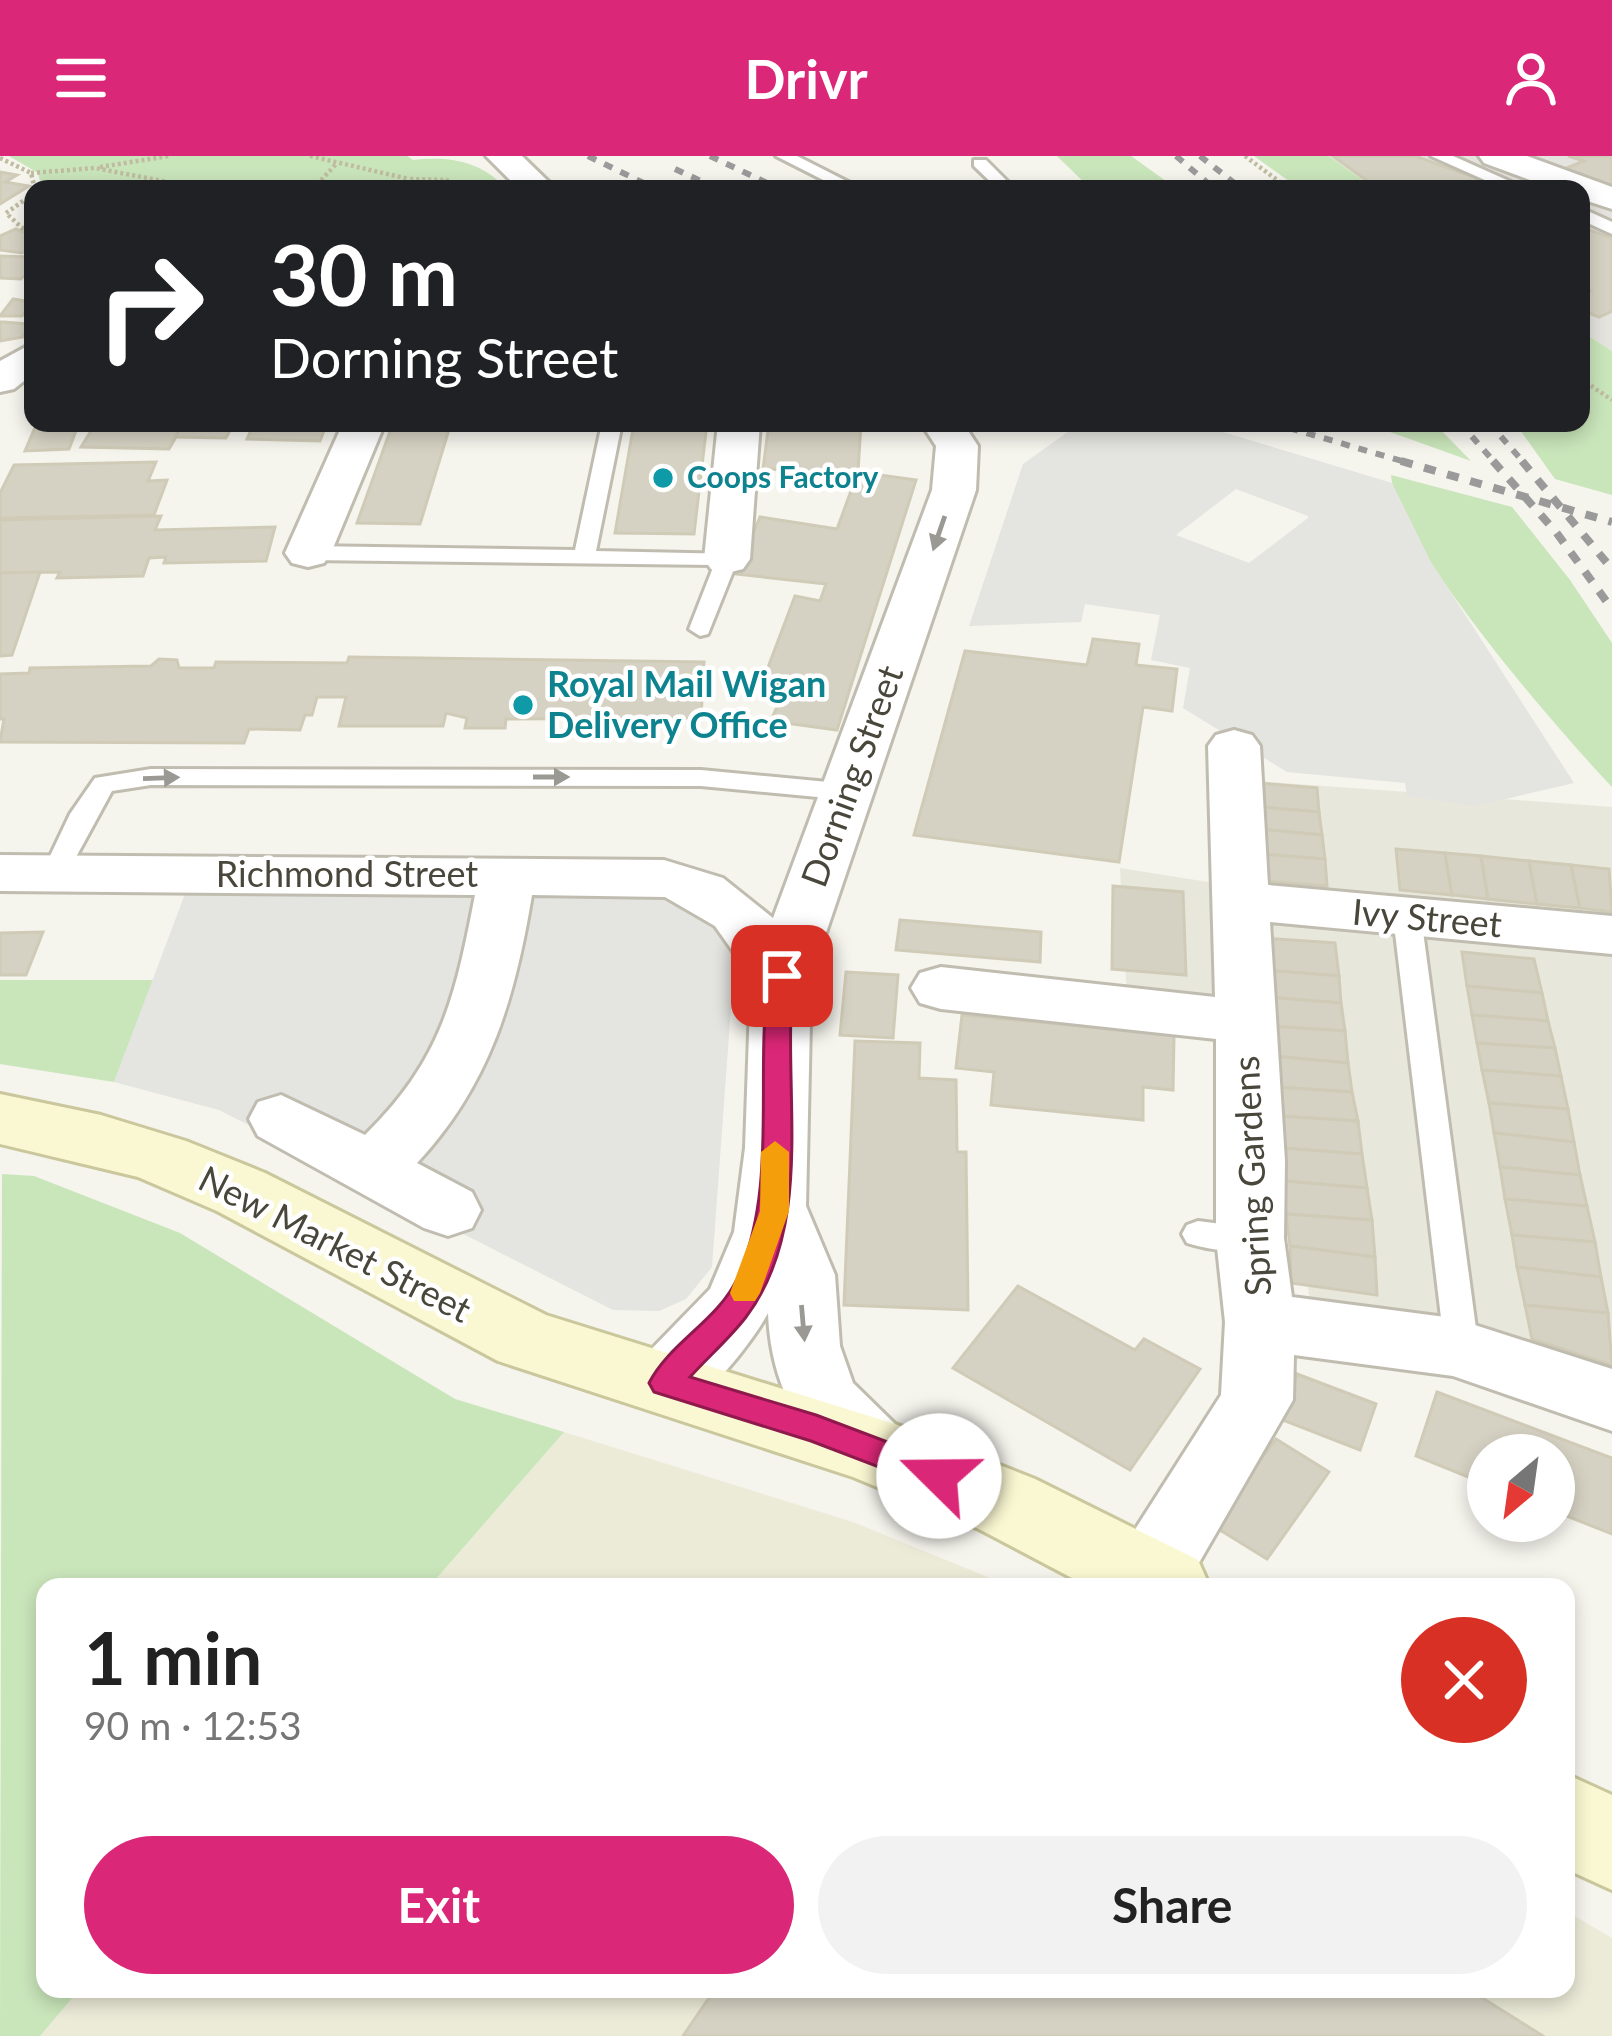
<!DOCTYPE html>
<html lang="en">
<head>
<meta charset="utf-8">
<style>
	body { margin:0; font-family:Lato,sans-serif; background:#f2f2f2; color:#222; height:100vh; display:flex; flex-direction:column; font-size:45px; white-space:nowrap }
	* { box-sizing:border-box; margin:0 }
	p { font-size:39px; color:#767676 }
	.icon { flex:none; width:66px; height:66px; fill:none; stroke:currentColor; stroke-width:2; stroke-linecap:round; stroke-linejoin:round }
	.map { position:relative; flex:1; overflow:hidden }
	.drawer { position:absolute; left:36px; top:1422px; width:1539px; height:420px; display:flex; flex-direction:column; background:#fff; border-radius:24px; box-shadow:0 6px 18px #0003 }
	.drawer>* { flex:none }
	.banner { position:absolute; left:24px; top:24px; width:1566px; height:252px; border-radius:24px; box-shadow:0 6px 18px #0003; background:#202124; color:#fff; overflow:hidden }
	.needle { width:78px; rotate:209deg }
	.controls { position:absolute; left:1467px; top:1278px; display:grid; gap:24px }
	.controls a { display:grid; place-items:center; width:108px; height:108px; border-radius:50%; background:#fff; box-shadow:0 6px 18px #0003; font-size:60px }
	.pin { position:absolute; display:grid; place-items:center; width:102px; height:102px; color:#fff; margin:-51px; border-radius:24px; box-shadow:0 6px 18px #0006 }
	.me { position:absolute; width:132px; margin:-66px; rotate:292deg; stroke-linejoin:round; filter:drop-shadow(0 0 9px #0008) }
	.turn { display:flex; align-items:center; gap:42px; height:252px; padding:0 48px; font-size:54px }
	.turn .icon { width:156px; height:156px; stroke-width:2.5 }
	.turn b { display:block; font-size:84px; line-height:102px }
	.round { display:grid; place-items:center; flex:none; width:126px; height:126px; border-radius:63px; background:#f2f2f2 }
	.headline { display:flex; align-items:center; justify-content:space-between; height:204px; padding:0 48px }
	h1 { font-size:72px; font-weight:700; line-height:90px }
	.primary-button { display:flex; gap:24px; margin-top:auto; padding:24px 48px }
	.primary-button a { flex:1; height:138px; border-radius:72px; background:#db2777; color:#fff; font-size:48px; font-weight:700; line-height:138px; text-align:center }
	.primary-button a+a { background:#f2f2f2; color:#222 }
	header { display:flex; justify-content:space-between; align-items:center; height:156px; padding:0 48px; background:#db2777; color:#fff; font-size:54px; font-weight:700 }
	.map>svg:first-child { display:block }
	.residential { fill:#e8e7db }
	.industrial { fill:#e5e3de }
	.education { fill:#ecebd8 }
	.green { fill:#c9e5ba }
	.parking { fill:#e4e4e0; fill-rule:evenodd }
	.building { fill:#d6d2c3; stroke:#d0cbb7; stroke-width:3 }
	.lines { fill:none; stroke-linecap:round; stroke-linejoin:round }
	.lane-casing { stroke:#c0bdb0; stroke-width:6 }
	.street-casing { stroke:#c0bdb0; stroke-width:6 }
	.secondary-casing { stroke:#cac79d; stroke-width:6 }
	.path { stroke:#c0bca2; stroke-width:4.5; stroke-dasharray:3 3; stroke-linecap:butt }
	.lane { fill:#fff; fill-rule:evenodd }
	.street { fill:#fff; fill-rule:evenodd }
	.secondary { fill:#faf8d2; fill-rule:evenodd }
	.rail-far1 { stroke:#9a9a9a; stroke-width:6; stroke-dasharray:9 9; stroke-linecap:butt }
	.rail { stroke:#9a9a9a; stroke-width:8; stroke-dasharray:12 12; stroke-linecap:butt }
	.oneway { fill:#9b9993 }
	.route { fill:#db2777; stroke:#8e194d; stroke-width:3 }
	.slow { fill:#f59e0b }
	.culture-dot { fill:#0f9aa8; stroke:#fff; stroke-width:4.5 }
	.labels { text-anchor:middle; stroke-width:9; stroke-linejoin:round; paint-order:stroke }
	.far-culture-label { font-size:30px; font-weight:bold; fill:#0d838f; stroke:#fff; text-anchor:start }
	.culture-label { font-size:36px; font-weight:bold; fill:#0d838f; stroke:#fff; text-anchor:start }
	.street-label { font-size:36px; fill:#49463b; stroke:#fff }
</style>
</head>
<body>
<header><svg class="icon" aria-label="menu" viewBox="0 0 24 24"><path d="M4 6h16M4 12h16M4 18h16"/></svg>Drivr<svg class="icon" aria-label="person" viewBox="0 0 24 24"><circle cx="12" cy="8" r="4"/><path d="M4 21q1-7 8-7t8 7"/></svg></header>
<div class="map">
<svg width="1612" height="1880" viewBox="0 0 1612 1880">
	<rect width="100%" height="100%" fill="#f5f4ed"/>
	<path class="residential" d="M1255,625L1612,651V1254L1311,1151L1267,877L1128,860L1120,712L1258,734Z"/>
	<path class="industrial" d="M1329,0H1612V195L1581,175V33H1375Z"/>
	<g class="education">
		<path d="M564,1276L853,1366L1012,1431H429Z"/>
		<path d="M1566,1755L1612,1782V1880H40L80,1833H1566Z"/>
	</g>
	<g class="green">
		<path d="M9,0H407L413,4C449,0 482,5 506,33H42L38,17Z"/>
		<path d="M1057,0H1131L1177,33H1091Z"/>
		<path d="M1254,0H1329L1375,33H1300Z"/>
		<path d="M1581,175L1612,195V339L1555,323L1515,267H1581Z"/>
		<path d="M1365,267H1434L1471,305Z"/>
		<path d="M1391,319L1512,351L1570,424L1612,487V631C1559,575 1397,390 1391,319Z"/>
		<path d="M0,824H153L114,926L0,908Z"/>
		<path d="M2,1018L34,1020L180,1077L455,1243L564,1276L429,1431H45V1833H80L40,1880H0Z"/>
	</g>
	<g class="parking">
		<path d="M1058,267H1193L1392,327L1431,406L1574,627L1475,650L1407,640L1405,627L1287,616L1183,552L1190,512L1151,504L1160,459L1085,448L1081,466L969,470L1023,308L1072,273ZM1236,333L1308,360V362L1249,407L1176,379Z"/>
		<path d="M188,730L672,740L718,765L735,797L712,1111L686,1143L659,1155L613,1154L219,954L114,926Z"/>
	</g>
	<g class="building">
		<path d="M1333,0H1415L1482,24L1468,30L1477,33H1378Z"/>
		<path d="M1568,0H1612V32L1562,14L1584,5Z"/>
		<path d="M0,16L17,19L5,26L29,30L0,48Z"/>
		<path d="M1581,71L1612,82V155L1599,161L1581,154V140L1590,135L1581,132Z"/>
		<path d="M16,73L33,80V92L22,97L0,94V80Z"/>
		<path d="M0,100L33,101V111L21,123L0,122Z"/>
		<path d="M13,143L33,146L22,160H0Z"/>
		<path d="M0,166H4L29,168L23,181L0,185Z"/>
		<path d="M37,267H79L69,293L25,295Z"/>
		<path d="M96,267H184L169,293L81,291Z"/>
		<path d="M184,267H234L226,282L175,281Z"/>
		<path d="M272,267H327L320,285L247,283L252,272L269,273Z"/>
		<path d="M393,267H451L420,368L357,367Z"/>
		<path d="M634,267H707L694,378L615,377Z"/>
		<path d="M769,267H861L858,316L763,313Z"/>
		<path d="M156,306L148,325L167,324L154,359L0,362V337L14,309Z"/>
		<path d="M858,316L916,324L837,574L771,565L783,536L761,530L795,440L820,445L826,428L736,418L760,361L837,373Z"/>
		<path d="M161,360L155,374L275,371L266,405L164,407L166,401L149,402L143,420L57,422L60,416L0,417V364Z"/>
		<path d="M40,416L12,499L0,500V417Z"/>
		<path d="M1093,483L1139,488L1136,509L1177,513L1172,555L1143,551L1119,706L914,679L965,495L1087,509Z"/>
		<path d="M349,501L704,506L701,562L506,563L505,572H465L467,562L446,557L443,570H339L346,541H317L312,559H305L300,574L249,573L244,587L0,586L4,563H0V518L29,517L30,512L151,510L159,503L177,504L179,512H214L216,506L347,507Z"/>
		<path d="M1259,627L1317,632L1319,656L1260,651Z"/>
		<path d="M1260,651L1319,656L1322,679L1260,673Z"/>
		<path d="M1260,673L1322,679L1325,703L1261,698Z"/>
		<path d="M1396,693L1445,697L1452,739L1400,734Z"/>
		<path d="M1445,697L1481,700L1488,743L1452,739Z"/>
		<path d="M1261,698L1325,703L1327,730L1263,725Z"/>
		<path d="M1481,700L1529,705L1537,748L1488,743Z"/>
		<path d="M1529,705L1571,709L1580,752L1537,748Z"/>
		<path d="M1571,709L1609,713L1612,756L1580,752Z"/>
		<path d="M1113,730L1183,736L1186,819L1112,813Z"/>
		<path d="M900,764L1041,776L1040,806L896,794Z"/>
		<path d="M43,776L26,819H0V777Z"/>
		<path d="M1261,782L1335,787L1339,820L1265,814Z"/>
		<path d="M1462,796L1534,803L1542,837L1467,830Z"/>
		<path d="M1265,814L1339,820L1341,847L1267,841Z"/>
		<path d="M846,816L898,819L893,882L840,879Z"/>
		<path d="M1467,830L1542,837L1548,865L1472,859Z"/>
		<path d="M1267,841L1341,847L1345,875L1270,870Z"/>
		<path d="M962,859L1174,879L1173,934L1143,931V964L991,949L994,916L956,912Z"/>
		<path d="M1472,859L1548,865L1555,892L1477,887Z"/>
		<path d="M1270,870L1345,875L1348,907L1273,900Z"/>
		<path d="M855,885L920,887L919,922L956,924L957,996H966L968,1154L844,1149Z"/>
		<path d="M1477,887L1555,892L1561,920L1482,914Z"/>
		<path d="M1273,900L1348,907L1352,936L1274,931Z"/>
		<path d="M1482,914L1561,920L1568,953L1489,947Z"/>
		<path d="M1274,931L1352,936L1358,965L1277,960Z"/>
		<path d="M1489,947L1568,953L1574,986L1494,977Z"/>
		<path d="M1277,960L1358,965L1362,998L1281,992Z"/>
		<path d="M1494,977L1574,986L1580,1019L1500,1011Z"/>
		<path d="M1281,992L1362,998L1367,1032L1284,1025Z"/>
		<path d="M1500,1011L1580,1019L1587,1050L1505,1043Z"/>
		<path d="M1284,1025L1367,1032L1372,1064L1286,1058Z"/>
		<path d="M1505,1043L1587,1050L1595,1086L1512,1079Z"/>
		<path d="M1286,1058L1372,1064L1375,1101L1290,1090Z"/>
		<path d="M1512,1079L1595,1086L1601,1121L1517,1111Z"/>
		<path d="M1290,1090L1375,1101L1377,1139L1291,1127Z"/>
		<path d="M1517,1111L1601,1121L1608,1157L1525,1149Z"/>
		<path d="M1018,1130L1135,1194L1144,1183L1200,1213L1130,1314L953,1212Z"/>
		<path d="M1525,1149L1608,1157L1612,1209L1532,1183Z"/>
		<path d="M1297,1218L1376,1248L1360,1294L1280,1263Z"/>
		<path d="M1437,1236L1612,1302V1378L1554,1355V1299H1488V1329L1416,1300Z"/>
		<path d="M1276,1283L1329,1316L1267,1403L1212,1369Z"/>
		<path d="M715,1833H1468L1543,1880H683Z"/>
	</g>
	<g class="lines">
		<g class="lane-casing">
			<g id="lane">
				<path d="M776,0H797L862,33H841Z"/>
				<path d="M1431,0H1453L1527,33H1505Z"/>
				<path d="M974,4H986L1015,33H998L974,10Z"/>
				<path d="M1581,52L1612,66V78L1581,64Z"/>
				<path d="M602,267H622L596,395L735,398L738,403L708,478L700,480L689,473L714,409L308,404L297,397L308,390L575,394Z"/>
				<path d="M151,613L701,614L849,628L862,636L849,644L701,630L151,629L112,635L64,723H46L42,717L70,658L95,622Z"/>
				<path d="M1407,751L1421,760L1479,1195L1474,1205L1462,1209L1450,1205L1445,1195L1393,760Z"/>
				<path d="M1198,1065L1261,1073L1266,1082L1261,1091C1240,1098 1208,1094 1187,1087L1182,1078L1187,1069Z"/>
			</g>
		</g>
		<g class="street-casing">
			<g id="street">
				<path d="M486,0H522L556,33H519Z"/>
				<path d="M1479,0H1527L1612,31V53L1581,43V33H1554L1484,7Z"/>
				<path d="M33,187V218L14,233L0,236V205Z"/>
				<path d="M343,267H385L331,397L324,407L308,411L292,407L285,397Z"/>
				<path d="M718,267H760L750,403L743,413L727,417L711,413L704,403Z"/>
				<path d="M921,267H963L978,290L976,334L811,821L806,1050L835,1119L840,1190L853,1227L897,1270L908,1293L897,1316C890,1318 878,1325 870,1325C855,1324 840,1311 830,1301C789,1263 770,1213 768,1157C753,1185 701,1254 667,1257C659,1257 647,1251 639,1248L629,1227L639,1206L710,1133L734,1076L745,992L751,821L715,770L665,741L532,739C515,842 490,929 417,1007L472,1036L481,1054L472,1072L448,1080L424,1072L258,980L249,963L258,946L281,939L365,979C442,903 455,842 475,739L0,735V699L664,704L723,722L773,762L932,334L936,290Z"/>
				<path d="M1234,574L1252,579L1260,590L1268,729L1612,760V798L1270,766L1285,1005L1284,1082L1292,1141L1453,1162L1612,1213V1275L1453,1220L1294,1199L1293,1244L1185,1431H1116L1111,1419L1122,1394L1221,1239L1225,1166L1216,1082V883L941,853L920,847L911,832L920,817L941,811L1215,841L1208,590L1216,579Z"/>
			</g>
		</g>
		<g class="secondary-casing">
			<g id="secondary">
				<path d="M0,938L101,959L186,985L265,1017L546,1159L898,1269L1035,1323L1198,1404L1210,1431H1089L979,1373L853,1321L498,1205L217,1055L138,1021L0,988Z"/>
				<path d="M1566,1618L1612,1639V1734L1566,1713Z"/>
			</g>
		</g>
		<g class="path">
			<path d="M310,0L409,23"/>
			<path d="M1245,0L1289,33"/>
			<path d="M0,2L31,17L35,33"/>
			<path d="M100,11L169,0"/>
			<path d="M31,17L95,12L204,33"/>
			<path d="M313,33L337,7"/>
			<path d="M405,33L409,23L447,24L444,33"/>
			<path d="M33,38L6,57L22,72L33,71"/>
			<path d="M1581,223L1612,244"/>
		</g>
		<use href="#lane" class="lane"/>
		<use href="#street" class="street"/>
		<use href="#secondary" class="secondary"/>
		<g class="rail-far1">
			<path d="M588,0L656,33"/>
			<path d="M710,0L780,33"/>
			<path d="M1176,0L1210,29"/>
			<path d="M1200,0L1242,33"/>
			<path d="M675,13L718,33"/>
			<path d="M1272,267L1412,308"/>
			<path d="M1460,267L1496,308"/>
			<path d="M1489,267L1525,308"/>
		</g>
		<g class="rail">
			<path d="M1401,305L1612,366"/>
			<path d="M1493,305L1556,376L1612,453"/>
			<path d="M1522,305L1612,413"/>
		</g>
	</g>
	<defs><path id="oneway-solid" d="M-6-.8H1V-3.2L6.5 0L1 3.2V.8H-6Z" transform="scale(3)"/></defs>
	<g class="oneway">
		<use href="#oneway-solid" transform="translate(939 377) rotate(109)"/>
		<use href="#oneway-solid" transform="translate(551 621)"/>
		<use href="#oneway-solid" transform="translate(161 622) rotate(-2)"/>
		<use href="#oneway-solid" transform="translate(803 1167) rotate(85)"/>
	</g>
	<path class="route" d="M782,812L794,820C780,930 818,1065 746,1161C730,1182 708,1201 690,1221L816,1259L951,1310L955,1320L951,1330L939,1334L811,1285L654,1236L649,1227C670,1186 719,1164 738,1121C779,1027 754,920 769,820Z"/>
	<path class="slow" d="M775,985L789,996V1055L760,1137L755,1145H734L730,1137L760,1055L761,996Z"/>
	<g class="culture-dot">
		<circle cx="663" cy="322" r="12"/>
		<circle cx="523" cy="549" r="12"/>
	</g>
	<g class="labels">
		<g class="far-culture-label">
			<text x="687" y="332">Coops Factory</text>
		</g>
		<g class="culture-label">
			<text x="547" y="541">Royal Mail Wigan<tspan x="547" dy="41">Delivery Office</tspan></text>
		</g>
		<g class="street-label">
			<text transform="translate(852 620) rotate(-70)" y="13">Dorning Street</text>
			<text x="347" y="731">Richmond Street</text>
			<text transform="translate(1427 762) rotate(5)" y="13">Ivy Street</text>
			<text transform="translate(1252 1020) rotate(-93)" y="13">Spring Gardens</text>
			<text transform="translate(335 1088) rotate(27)" y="13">New Market Street</text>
		</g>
	</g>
</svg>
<div class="controls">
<a><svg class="needle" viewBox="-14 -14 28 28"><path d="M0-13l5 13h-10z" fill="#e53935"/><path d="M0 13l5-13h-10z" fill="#767676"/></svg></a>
</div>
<div class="pin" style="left:782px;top:820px;background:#d93025"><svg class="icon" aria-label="arrive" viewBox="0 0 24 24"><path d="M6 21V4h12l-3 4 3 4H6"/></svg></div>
<svg class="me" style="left:939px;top:1320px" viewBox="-20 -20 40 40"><circle r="19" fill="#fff"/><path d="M0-13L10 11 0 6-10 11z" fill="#db2777"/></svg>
<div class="banner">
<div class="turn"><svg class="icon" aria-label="right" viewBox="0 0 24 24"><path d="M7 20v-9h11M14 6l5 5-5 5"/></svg><div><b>30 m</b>Dorning Street</div></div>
</div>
<section class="drawer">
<div class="headline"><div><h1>1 min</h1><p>90 m · 12:53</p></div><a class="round" style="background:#d93025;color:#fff"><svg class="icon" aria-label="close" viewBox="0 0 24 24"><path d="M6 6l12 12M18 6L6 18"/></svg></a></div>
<div class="primary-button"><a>Exit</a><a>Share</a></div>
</section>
</div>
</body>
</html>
